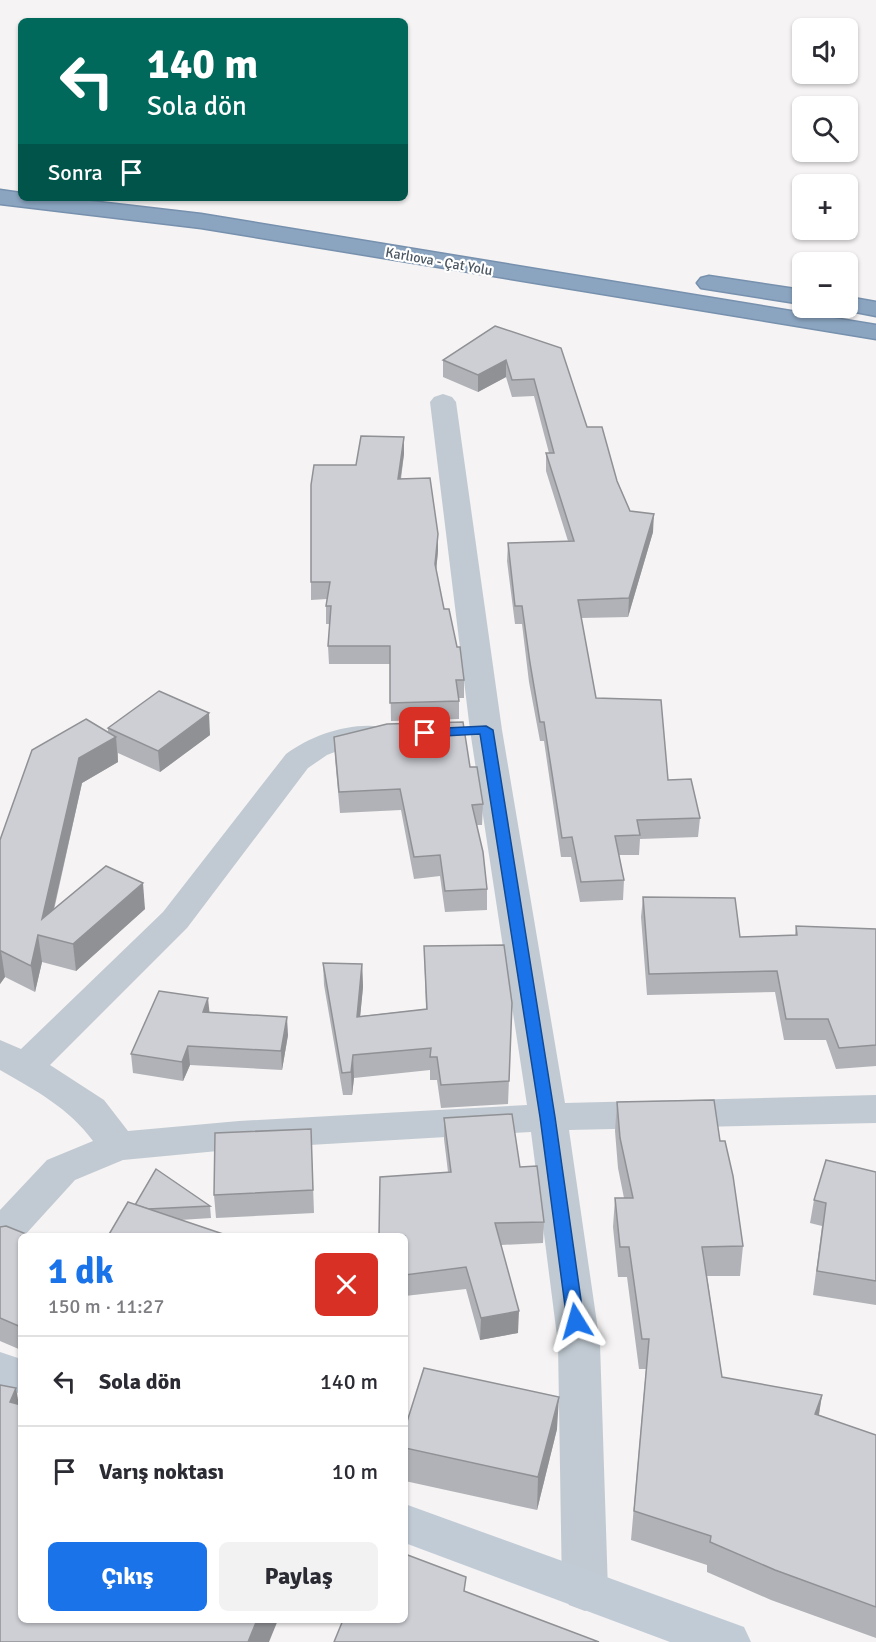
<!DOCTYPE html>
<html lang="tr">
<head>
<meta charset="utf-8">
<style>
	body { margin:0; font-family:Signika,sans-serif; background:#f2f2f3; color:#2b2b33; height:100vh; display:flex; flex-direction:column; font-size:22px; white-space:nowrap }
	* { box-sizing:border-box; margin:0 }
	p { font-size:20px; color:#7c7c81 }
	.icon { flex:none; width:33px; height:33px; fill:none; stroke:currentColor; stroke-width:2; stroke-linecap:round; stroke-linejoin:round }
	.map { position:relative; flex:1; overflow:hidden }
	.sheet { position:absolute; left:18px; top:1233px; width:390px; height:390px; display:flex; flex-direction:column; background:#fff; border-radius:9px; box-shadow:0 2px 4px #0004 }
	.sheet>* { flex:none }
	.top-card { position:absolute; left:18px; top:18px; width:390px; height:183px; border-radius:9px; box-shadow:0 2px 4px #0004; background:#00695c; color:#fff; overflow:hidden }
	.fabs { position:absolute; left:792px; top:18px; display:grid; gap:12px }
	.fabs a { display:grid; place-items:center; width:66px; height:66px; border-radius:9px; background:#fff; box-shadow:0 2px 4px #0004; font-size:30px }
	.pin { position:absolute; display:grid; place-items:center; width:51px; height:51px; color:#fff; margin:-26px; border-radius:12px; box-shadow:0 3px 9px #0006 }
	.me { position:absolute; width:66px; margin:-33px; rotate:352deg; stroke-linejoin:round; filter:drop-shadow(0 0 4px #0008) }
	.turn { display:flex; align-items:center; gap:21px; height:126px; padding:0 30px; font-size:27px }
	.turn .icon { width:78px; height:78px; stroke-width:2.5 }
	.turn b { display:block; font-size:42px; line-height:51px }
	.then { display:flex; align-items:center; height:57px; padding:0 30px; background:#0003; gap:12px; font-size:22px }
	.round { display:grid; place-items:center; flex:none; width:63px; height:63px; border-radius:9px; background:#f2f2f3 }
	.overview { display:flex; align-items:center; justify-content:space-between; height:102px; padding:0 30px }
	h1 { font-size:36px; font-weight:800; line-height:45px; color:#1a73e8 }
	.primary-button { display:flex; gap:12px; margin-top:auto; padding:12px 30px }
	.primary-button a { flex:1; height:69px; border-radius:9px; background:#1a73e8; color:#fff; font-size:24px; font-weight:800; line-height:69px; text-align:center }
	.primary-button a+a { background:#f2f2f3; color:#2b2b33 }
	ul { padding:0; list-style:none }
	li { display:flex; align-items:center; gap:18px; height:90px; padding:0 30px; border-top:2px solid #e1e1e2 }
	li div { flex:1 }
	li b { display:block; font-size:22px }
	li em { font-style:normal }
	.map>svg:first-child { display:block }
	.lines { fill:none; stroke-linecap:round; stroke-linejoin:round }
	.highway-casing { stroke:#7690ad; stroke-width:3 }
	.street { fill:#c1cad2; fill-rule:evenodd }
	.secondary { fill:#c1cbd6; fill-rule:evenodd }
	.highway { fill:#8ba5c1; fill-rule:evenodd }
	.wall { fill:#b0b2b7 }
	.shaded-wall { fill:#909195 }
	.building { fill:#cdcfd5; stroke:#909195; stroke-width:1.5 }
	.route { fill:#1a73e8; stroke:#114b97; stroke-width:1.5 }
	.labels { text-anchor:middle; stroke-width:4.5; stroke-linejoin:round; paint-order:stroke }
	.far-street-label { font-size:14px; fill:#4a5661; stroke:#fff }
</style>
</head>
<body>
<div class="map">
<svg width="876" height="1642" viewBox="0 0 876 1642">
	<rect width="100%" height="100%" fill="#f5f3f3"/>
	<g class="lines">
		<g class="highway-casing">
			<g id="highway">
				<path d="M0,190L21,193V198H64L201,214L876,325V339L201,228L0,204Z"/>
				<path d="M709,276L802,290V304L701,288L697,283L701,278Z"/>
				<path d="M848,297L876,302V316L840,309L848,308Z"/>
			</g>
		</g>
		<path class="street" d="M443,394L452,397L456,402L502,730L565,1103L876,1095V1123L569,1130L600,1344L608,1591L601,1605L585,1611L569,1605L562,1591L558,1344L531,1132L239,1149L123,1160L75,1180L24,1236H21L14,1247L0,1251V1210L47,1160L93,1141C69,1108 35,1090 0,1070V1040L21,1049L163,912L286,754C313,734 355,720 389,728L394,735L389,742L345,748L327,755L308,768L187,928L50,1065L104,1100L128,1131L239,1121L527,1105L470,730L430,402L434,397Z"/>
		<g class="secondary">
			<path d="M0,1352L21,1359V1394L0,1387Z"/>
			<path d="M405,1504L744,1627L751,1642H670L405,1543Z"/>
		</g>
		<use href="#highway" class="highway"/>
	</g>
	<g class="wall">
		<path d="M495,326L587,427L617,481L630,511L653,532L628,617L581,618L596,698L668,780L700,818L698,837L640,839L639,855H619L624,880L623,900L580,902L571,857H561L544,741H540L529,682L522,624H515L507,561L508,543L568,541L546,471V453H549L534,396L512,397L506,377L478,392L443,377V360Z"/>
		<path d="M404,437V454L401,479L438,551L436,571L444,609L464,680V698H459V719L391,721L390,664H329L328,646L330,624H326V606L327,599L311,600V582L356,465Z"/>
		<path d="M108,728L210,735L160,772L118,753V762L82,783L54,910L145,909L76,971L42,962L35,992L5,977L0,984V840L108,732Z"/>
		<path d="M334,737L470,767L483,804L482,825H477L487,889V910L445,912L440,876L414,879L401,810L340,813L335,758Z"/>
		<path d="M643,897L740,937L795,935L796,926L876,929V1066L836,1069L826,1040H784L775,992L647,995L641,917Z"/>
		<path d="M424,946L512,1003L508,1104L441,1108L437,1080H430V1070L354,1078L352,1095H343L324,985L323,963L362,964L363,987L360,1016L426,1009Z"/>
		<path d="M210,1012L288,1035L282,1070L190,1065L183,1081L133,1073L131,1054Z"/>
		<path d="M617,1102L720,1141L743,1246L740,1276H707L722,1377L822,1395L819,1415L876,1435V1638L771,1600L707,1572V1565L631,1540L646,1369H639L627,1277H618L613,1227L615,1198H624L618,1168L615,1131Z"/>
		<path d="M444,1118L520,1167L544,1222L543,1243L501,1245L518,1333L480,1340L466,1289L405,1296V1236L448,1172L444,1139Z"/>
		<path d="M311,1129L314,1213L216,1218L214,1195Z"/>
		<path d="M876,1172V1305L813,1295L822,1226L810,1223L814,1200Z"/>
		<path d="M135,1205L210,1206L211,1218L180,1220Z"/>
		<path d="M0,1227L21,1236V1350L0,1341Z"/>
		<path d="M405,1428L557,1429L537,1510L405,1481Z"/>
	</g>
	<g class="shaded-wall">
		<path d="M506,360V377L478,392V375Z"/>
		<path d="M404,437V454L398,495V479Z"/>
		<path d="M654,514L653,532L628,617L629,598Z"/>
		<path d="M438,534V551L435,581V564Z"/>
		<path d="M209,713L210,735L160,772L158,751Z"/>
		<path d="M116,737L118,762L82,783L47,938L42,919L79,758Z"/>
		<path d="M143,883L145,909L76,971L73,944Z"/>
		<path d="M38,935L42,962L35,992L31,966Z"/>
		<path d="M1,951L5,977L0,984V952Z"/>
		<path d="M362,964L363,987L358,1039L357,1017Z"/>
		<path d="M208,998L210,1017L203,1012Z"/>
		<path d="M287,1017L288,1035L282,1070L281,1051Z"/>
		<path d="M188,1046L190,1065L183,1081L182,1062Z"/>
		<path d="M353,1055L354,1078L352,1095L351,1072Z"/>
		<path d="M519,1311L518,1333L480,1340L481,1318Z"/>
		<path d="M16,1388L21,1417L10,1402Z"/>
		<path d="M822,1395L817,1425L815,1414Z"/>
		<path d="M559,1397L557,1429L537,1510L538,1477Z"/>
		<path d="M257,1620H278L269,1642H248Z"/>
	</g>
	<g class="building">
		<path d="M495,326L561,348L587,427H602L617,481L630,511L654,514L629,598L578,600L596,698L661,700L668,780L691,779L700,818L637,820L640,835L615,836L624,880L581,882L572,837L562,838L544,722H540L530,663L522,606H515L508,543L574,541L546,453H554L534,379L512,380L506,360L478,375L443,360Z"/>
		<path d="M361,436L404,437L398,479L430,478L438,534L435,564L444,609H449L457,647H460L464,680H456L459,701L390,703V646H328L331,606H326L330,582H311V485L314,465H356Z"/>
		<path d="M159,691L209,713L158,751L108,728Z"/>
		<path d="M86,719L116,737L79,758L42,919L106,866L143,883L73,944L38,935L31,966L1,951L0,952V840L32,750Z"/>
		<path d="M463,722L470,767H477L483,804L472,805L483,852L487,889L445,891L440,855L414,857L400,789L339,792L334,737L387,724Z"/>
		<path d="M643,897L735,898L740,937L797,935L796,926L876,929V1045L839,1048L828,1019H786L777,971L649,974Z"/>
		<path d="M504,945L512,1003L509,1081L441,1085L437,1057H430L431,1048L353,1055L351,1072L342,1073L323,963L362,964L357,1017L427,1009L424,946Z"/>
		<path d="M159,991L208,998L203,1012L287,1017L281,1051L188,1046L182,1062L131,1054Z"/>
		<path d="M714,1100L720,1141H725L733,1176L743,1246L702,1247L722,1377L822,1395L815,1414L876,1435V1607L775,1570L710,1542L711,1536L634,1511L649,1339H642L629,1247H620L615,1198H633L620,1138L617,1102Z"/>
		<path d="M512,1114L520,1167L537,1166L544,1222L495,1223L519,1311L481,1318L466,1267L405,1275V1236H379L380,1177L451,1172L444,1118Z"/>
		<path d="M311,1129L313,1190L214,1195L215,1133Z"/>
		<path d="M826,1160L876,1172V1281L817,1271L826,1203L814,1200Z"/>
		<path d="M156,1169L210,1206L148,1209L135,1205Z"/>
		<path d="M128,1202L229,1236H108Z"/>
		<path d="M6,1226L31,1236H21V1327L0,1318V1227Z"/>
		<path d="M424,1368L559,1397L538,1477L405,1448V1428Z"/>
		<path d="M0,1385L16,1388L10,1402L21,1405V1620H257L248,1642H0Z"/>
		<path d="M405,1554L466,1577L464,1591L599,1642H334L343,1620H405Z"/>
	</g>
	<path class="route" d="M486,726L493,730L555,1117L584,1321L582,1326H569L567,1321L540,1117L480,734L425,737L418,733L425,729Z"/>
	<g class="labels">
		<g class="far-street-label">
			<text transform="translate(439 261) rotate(10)" y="5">Karlıova - Çat Yolu</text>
		</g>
	</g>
</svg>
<div class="fabs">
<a><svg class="icon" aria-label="sound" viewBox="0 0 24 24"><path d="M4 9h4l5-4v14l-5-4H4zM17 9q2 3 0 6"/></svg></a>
<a><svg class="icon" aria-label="search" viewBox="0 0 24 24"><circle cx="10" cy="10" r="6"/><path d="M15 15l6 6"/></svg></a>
<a>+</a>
<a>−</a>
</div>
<div class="pin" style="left:425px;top:733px;background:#d93025"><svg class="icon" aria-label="arrive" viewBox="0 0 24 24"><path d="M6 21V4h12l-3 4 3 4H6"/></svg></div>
<svg class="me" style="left:576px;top:1321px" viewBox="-20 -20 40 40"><path d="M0-17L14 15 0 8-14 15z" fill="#1a73e8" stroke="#fff" stroke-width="4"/></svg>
<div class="top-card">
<div class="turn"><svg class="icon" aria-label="left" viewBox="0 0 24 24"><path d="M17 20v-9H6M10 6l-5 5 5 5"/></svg><div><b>140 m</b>Sola dön</div></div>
<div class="then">Sonra<svg class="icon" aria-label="arrive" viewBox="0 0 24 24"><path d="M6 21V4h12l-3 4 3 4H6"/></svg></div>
</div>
<section class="sheet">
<div class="overview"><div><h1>1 dk</h1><p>150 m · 11:27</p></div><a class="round" style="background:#d93025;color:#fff"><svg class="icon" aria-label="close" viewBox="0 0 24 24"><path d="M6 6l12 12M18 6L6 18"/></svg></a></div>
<ul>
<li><svg class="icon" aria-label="left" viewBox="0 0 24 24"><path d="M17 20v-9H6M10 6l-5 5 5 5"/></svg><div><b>Sola dön</b></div><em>140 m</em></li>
<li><svg class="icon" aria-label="arrive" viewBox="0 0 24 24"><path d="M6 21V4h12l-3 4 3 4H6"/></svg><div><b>Varış noktası</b></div><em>10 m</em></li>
</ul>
<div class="primary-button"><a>Çıkış</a><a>Paylaş</a></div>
</section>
</div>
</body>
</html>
